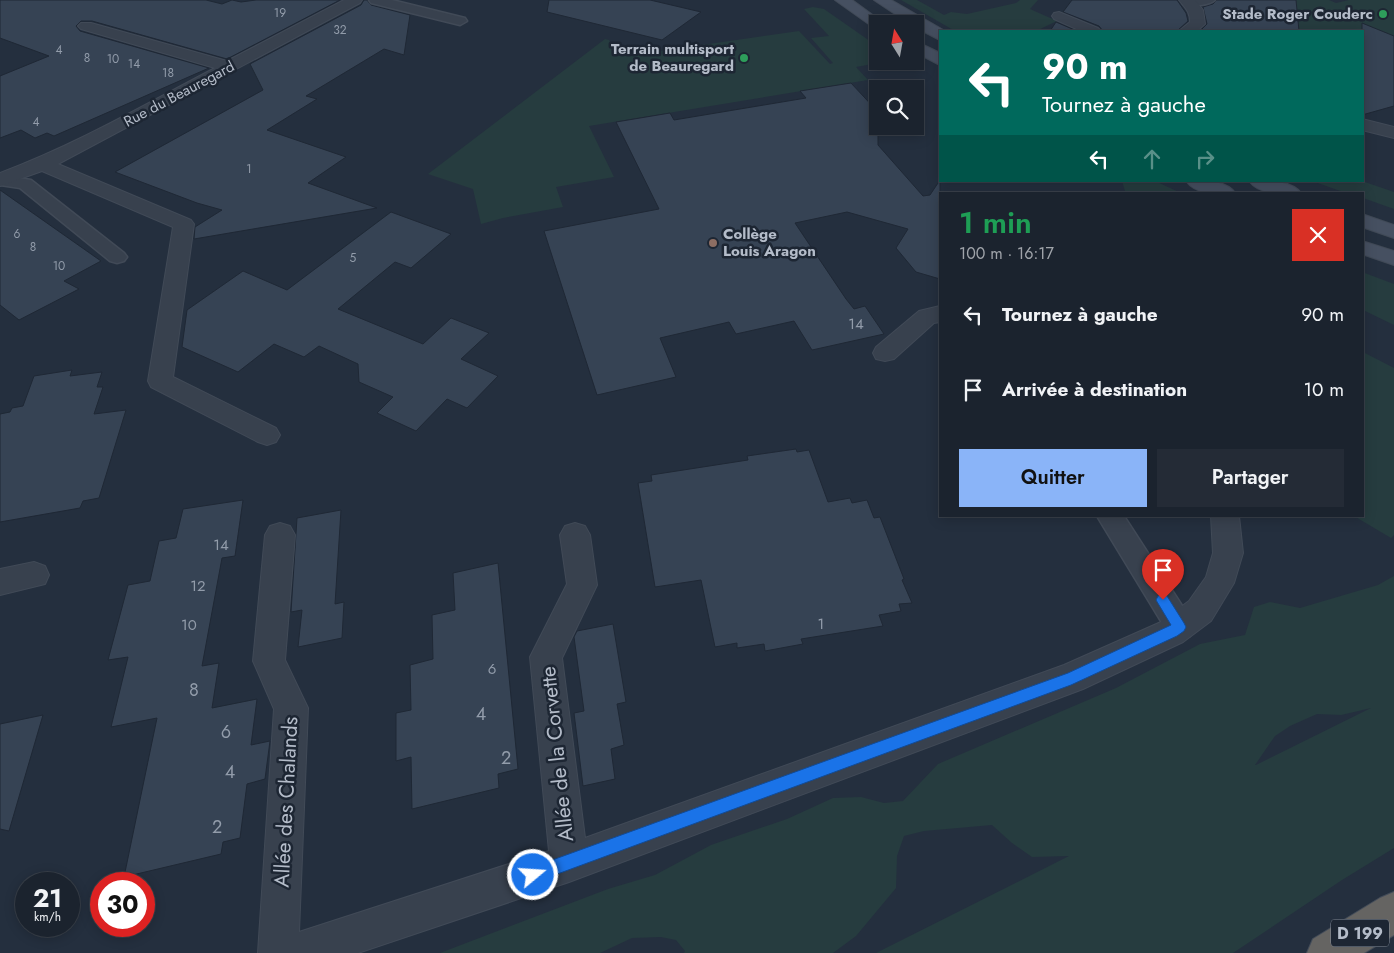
<!DOCTYPE html>
<html lang="fr">
<head>
<meta charset="utf-8">
<style>
	body { margin:0; font-family:Jost,sans-serif; background:#242b36; color:#f1f3f6; height:100vh; display:flex; flex-direction:column; font-size:19px; white-space:nowrap }
	* { box-sizing:border-box; margin:0 }
	p { font-size:16px; color:#a0a4aa }
	.icon { flex:none; width:28px; height:28px; fill:none; stroke:currentColor; stroke-width:2; stroke-linecap:round; stroke-linejoin:round }
	.map { position:relative; flex:1; overflow:hidden }
	.sheet { position:absolute; left:939px; top:192px; width:425px; height:325px; display:flex; flex-direction:column; background:#1b232e; border-radius:0px; box-shadow:0 2px 12px #0003,0 0 0 1px #39404a }
	.sheet>* { flex:none }
	.banner { position:absolute; left:939px; top:30px; width:425px; height:152px; border-radius:0px; box-shadow:0 2px 12px #0003,0 0 0 1px #39404a; background:#00695c; color:#fff; overflow:hidden }
	.needle { width:32px; rotate:349deg }
	.fabs { position:absolute; left:869px; top:15px; display:grid; gap:10px }
	.fabs a { display:grid; place-items:center; width:55px; height:55px; border-radius:0px; background:#1b232e; box-shadow:0 2px 12px #0003,0 0 0 1px #39404a; font-size:25px }
	.speed { position:absolute; left:15px; top:872px; display:flex; gap:10px; font-size:25px; font-weight:700; text-align:center }
	.speed>* { display:grid; place-content:center; width:65px; height:65px; border-radius:50%; background:#1b232e; box-shadow:0 2px 12px #0003,0 0 0 1px #39404a; line-height:1 }
	.speed small { font-size:12px; font-weight:400 }
	.speed .limit { border:8px solid #d22; background:#fff; color:#111 }
	.pin { position:absolute; display:grid; place-items:center; width:42px; height:42px; color:#fff; margin:-51px -21px; border-radius:50% 50% 50% 0; rotate:-45deg; box-shadow:0 0 5px #0007 }
	.pin .icon { rotate:45deg }
	.me { position:absolute; width:55px; margin:-28px; rotate:72deg; stroke-linejoin:round; filter:drop-shadow(0 0 4px #0008) }
	.turn { display:flex; align-items:center; gap:18px; height:105px; padding:0 20px; font-size:22px }
	.turn .icon { width:65px; height:65px; stroke-width:2.5 }
	.turn b { display:block; font-size:35px; line-height:42px }
	.lanes { display:flex; align-items:center; height:48px; padding:0 20px; background:#0003; justify-content:center; gap:25px; direction:ltr }
	.lanes .off { opacity:.35 }
	.round { display:grid; place-items:center; flex:none; width:52px; height:52px; border-radius:0px; background:#242b36 }
	.summary { display:flex; align-items:center; justify-content:space-between; height:85px; padding:0 20px }
	h1 { font-size:30px; font-weight:600; line-height:38px; color:#1e9e55 }
	.cta { display:flex; gap:10px; margin-top:auto; padding:10px 20px }
	.cta a { flex:1; height:58px; border-radius:0px; background:#8ab4f8; color:#111; font-size:20px; font-weight:600; line-height:58px; text-align:center }
	.cta a+a { background:#242b36; color:#f1f3f6 }
	ul { padding:0; list-style:none }
	li { display:flex; align-items:center; gap:15px; height:75px; padding:0 20px }
	li div { flex:1 }
	li b { display:block; font-size:19px }
	li em { font-style:normal }
	.map>svg:first-child { display:block }
	.green { fill:#263c3f; fill-rule:evenodd }
	.building { fill:#364354; stroke:#1f2835 }
	.lines { fill:none; stroke-linecap:round; stroke-linejoin:round }
	.service-casing { stroke:#414a57; stroke-width:3 }
	.minor-casing { stroke:#414a57; stroke-width:2 }
	.secondary-casing { stroke:#414a57; stroke-width:2 }
	.trunk-casing { stroke:#434c59; stroke-width:2 }
	.service { fill:#38414e; fill-rule:evenodd }
	.minor { fill:#38414e; fill-rule:evenodd }
	.secondary { fill:#465061; fill-rule:evenodd }
	.trunk { fill:#656462; fill-rule:evenodd }
	.route { fill:#1a73e8; stroke:#114b97 }
	.leisure-dot { fill:#2e9e5b; stroke:#1d2633; stroke-width:2 }
	.education-dot { fill:#8d6e63; stroke:#1d2633; stroke-width:2 }
	.labels { text-anchor:middle; stroke-width:5; stroke-linejoin:round; paint-order:stroke }
	.far-number-label { font-size:12px; fill:#929caa }
	.far-poi-label { font-size:15px; font-weight:bold; fill:#b4bcc9; stroke:#1d2633; text-anchor:end }
	.far-street-label { font-size:15px; fill:#b4bcc9; stroke:#1d2633 }
	.number-label { font-size:15px; fill:#929caa }
	.shield { fill:#1d2633; stroke:#878f9c; stroke-width:1 }
	.shield-label { font-size:16px; font-weight:bold; fill:#b4bcc9 }
	.near-number-label { font-size:18px; fill:#929caa }
	.near-street-label { font-size:21px; fill:#b4bcc9; stroke:#1d2633 }
</style>
</head>
<body>
<div class="map">
<svg width="1394" height="953" viewBox="0 0 1394 953">
	<rect width="100%" height="100%" fill="#242f3e"/>
	<g class="green">
		<path d="M901,0H917L944,15L951,12L967,14L1016,3L1020,0H1038L1030,9L1057,21L1036,31H955Z"/>
		<path d="M1263,0H1329L1336,3L1349,0H1394V101L1362,31H1229Z"/>
		<path d="M813,7L824,9L877,46V55L870,58L878,63L856,67L868,80L589,126L614,177L556,187L563,207L503,218L481,224L473,189L428,174L605,39L609,40L617,54L657,48L660,51L799,31L830,64L833,63L811,38L829,36L804,9Z"/>
		<path d="M1122,181H1155L1183,194H1121L1125,191Z"/>
		<path d="M1312,181H1362L1394,192V209L1363,198L1362,194H1349Z"/>
		<path d="M1362,272L1394,284V325L1363,310Z"/>
		<path d="M1363,352L1394,368V535L1391,538L1354,516H1362Z"/>
		<path d="M1394,576V848L1342,880L1233,953H876L1069,856L1032,857L1012,843L992,825L924,831L904,836L897,856L896,888L856,936L833,953H684L685,951L676,940L661,937L632,938L600,953H440L608,889L655,875L711,845L787,819L833,798L861,797L884,803L903,801L938,764L1116,688L1200,644L1245,635L1254,607L1270,602L1300,608L1378,585ZM1371,708L1256,765H1255L1275,736L1290,726L1317,714L1341,715Z"/>
	</g>
	<g class="building">
		<path d="M0,0H206L222,4L232,0L241,2L256,0H340L227,59L92,21H81L76,26L80,31L209,68L54,136L47,133L35,138L21,130L0,138V76L49,56L0,38Z"/>
		<path d="M364,0H367L371,5L410,15L404,55L384,49L306,96L317,99L267,130L346,157L308,183L377,208L194,239L195,227L222,210L197,203L115,172L263,90L250,64L361,5Z"/>
		<path d="M549,0H650L701,12L662,40L547,12Z"/>
		<path d="M1072,0H1177L1186,13L1188,21L1177,31H1103L1099,26L1063,12Z"/>
		<path d="M1217,0H1296L1299,31H1200L1207,24L1203,7L1213,4Z"/>
		<path d="M1056,22L1077,31H1050Z"/>
		<path d="M1362,23L1394,36V106L1362,115Z"/>
		<path d="M851,83L878,112V145L923,196L930,195L940,180V279L916,272L896,248L908,229L847,212L795,223L846,299L854,309L865,306L884,334L812,350L794,321L736,334L729,322L660,338L676,377L597,395L544,231L659,209L616,122L670,113L674,120L806,98L800,91Z"/>
		<path d="M0,190L101,261L64,281L79,289L19,320L0,305Z"/>
		<path d="M391,212L451,234L411,268L395,262L338,309L423,344L451,318L489,333L461,359L498,376L467,408L447,399L416,431L377,413L393,397L359,382L358,364L319,346L304,357L274,344L238,372L182,347L187,310L243,271L287,290Z"/>
		<path d="M72,370L70,376L102,372L97,387H103L94,414L126,410L99,498L83,501L80,508L0,522V414L10,412L12,408L23,406L34,376Z"/>
		<path d="M796,449L797,452L809,450L828,502L850,498L852,503L867,500L874,518L880,517L904,579L902,580L912,603L899,604L901,611L879,615L883,626L801,639L803,644L765,651L764,644L737,648V643L715,647L701,580L655,587L638,483L652,481L651,475L748,460L747,456Z"/>
		<path d="M243,500L235,556L222,558L202,666L219,663L212,708L257,699L251,745L270,741L265,779L247,784L240,838L223,842L221,854L124,877L157,718L111,727L128,657L108,660L128,585L150,581L159,541L176,538L183,509Z"/>
		<path d="M341,510L335,604L344,602L342,638L298,647L302,610L291,612L297,518Z"/>
		<path d="M498,563L518,769L498,774L499,788L412,809L411,757L396,761V713L411,710L410,665L433,659L432,615L455,610L453,573Z"/>
		<path d="M613,624L626,702L617,704L624,745L611,749L615,779L583,786L574,713L584,711L574,637L577,631Z"/>
		<path d="M43,715L9,831L0,829V724Z"/>
	</g>
	<g class="lines">
		<g class="service-casing">
			<g id="service">
				<path d="M369,0H392L465,18L467,21L460,25L371,3Z"/>
				<path d="M1182,0H1215C1208,6 1192,6 1183,4Z"/>
				<path d="M0,175L31,180L124,253L127,257L124,261L117,263L110,261L20,188L0,185Z"/>
				<path d="M1097,516H1124L1190,618L1194,627L1190,636L1180,640L1170,636Z"/>
			</g>
		</g>
		<g class="minor-casing">
			<g id="minor">
				<path d="M344,0H362L360,3L58,164L191,220L194,224L173,377L276,428L280,435L276,442L267,445L258,442L151,387L148,381L173,227L42,171L0,186V173C75,145 144,105 215,68L81,29L78,26L81,23H91L227,61Z"/>
				<path d="M1179,0H1195L1203,10L1205,24L1197,31H1179L1190,22C1190,11 1185,8 1179,0Z"/>
				<path d="M1059,12L1098,28L1101,31H1081L1054,19L1052,16L1054,13Z"/>
				<path d="M1362,119L1394,127V138L1362,130Z"/>
				<path d="M940,306V322L934,323L894,359L885,361L876,359L873,353L876,347L919,311Z"/>
				<path d="M1211,516H1239L1243,553L1234,583L1211,621L1183,642L1083,689L569,882L358,953H258L274,709L253,661L265,535L270,526L280,523L290,526L295,535L285,660L308,708L299,932L549,851L530,657L567,584L560,535L565,526L575,523L585,526L590,535L597,585L562,658L585,838L1064,665L1161,622L1189,601L1206,577L1213,553Z"/>
				<path d="M34,562L45,566L49,575L45,584L0,595V569Z"/>
			</g>
		</g>
		<g class="secondary-casing">
			<g id="secondary">
				<path d="M835,0H852L885,24H878V28L873,27Z"/>
				<path d="M874,0H891L945,31H940V40L915,27V24H910Z"/>
				<path d="M915,41L940,53V65L915,52Z"/>
				<path d="M1186,181C1202,181 1226,179 1236,194C1220,194 1197,196 1186,181Z"/>
				<path d="M1249,181C1265,181 1291,179 1302,194C1286,194 1260,196 1249,181Z"/>
				<path d="M1362,214L1394,225V238L1362,227Z"/>
				<path d="M1362,241L1394,251V265L1362,254Z"/>
			</g>
		</g>
		<g class="trunk-casing">
			<path id="trunk" d="M1394,892V935L1364,953H1307L1313,939L1380,898Z"/>
		</g>
		<use href="#service" class="service"/>
		<use href="#minor" class="minor"/>
		<use href="#secondary" class="secondary"/>
		<use href="#trunk" class="trunk"/>
	</g>
	<path class="route" d="M1163,594L1167,596L1184,623L1186,627L1184,631L1177,636L1071,685L533,883L527,880L525,875L527,869L533,867L1068,673L1171,625L1156,600L1158,596Z"/>
	<g class="leisure-dot">
		<circle cx="1383" cy="14" r="5"/>
		<circle cx="744" cy="58" r="5"/>
	</g>
	<circle class="education-dot" cx="713" cy="243" r="5"/>
	<g class="labels">
		<g class="far-number-label">
			<text x="280" y="17">19</text>
			<text x="340" y="34">32</text>
			<text x="59" y="54">4</text>
			<text x="87" y="62">8</text>
			<text x="113" y="63">10</text>
			<text x="134" y="68">14</text>
			<text x="168" y="77">18</text>
			<text x="36" y="126">4</text>
			<text x="249" y="173">1</text>
			<text x="17" y="238">6</text>
			<text x="33" y="251">8</text>
			<text x="353" y="262">5</text>
			<text x="59" y="270">10</text>
		</g>
		<g class="far-poi-label">
			<text x="1373" y="19">Stade Roger Couderc</text>
			<text x="734" y="54">Terrain multisport<tspan x="734" dy="17">de Beauregard</tspan></text>
			<text x="723" y="239" text-anchor="start">Collège<tspan x="723" dy="17">Louis Aragon</tspan></text>
		</g>
		<g class="far-street-label">
			<text transform="translate(179 94) rotate(-28)" y="5">Rue du Beauregard</text>
		</g>
		<g class="number-label">
			<text x="856" y="329">14</text>
			<text x="221" y="550">14</text>
			<text x="198" y="591">12</text>
			<text x="821" y="629">1</text>
			<text x="189" y="630">10</text>
			<text x="492" y="674">6</text>
		</g>
		<rect class="shield" x="1331" y="919.5" width="58" height="27" rx="4"/>
		<g class="shield-label">
			<text x="1360" y="939">D 199</text>
		</g>
		<g class="near-number-label">
			<text x="194" y="696">8</text>
			<text x="481" y="720">4</text>
			<text x="226" y="738">6</text>
			<text x="506" y="764">2</text>
			<text x="230" y="778">4</text>
			<text x="217" y="833">2</text>
		</g>
		<g class="near-street-label">
			<text transform="translate(557 754) rotate(-96)" y="7">Allée de la Corvette</text>
			<text transform="translate(286 802) rotate(-87)" y="7">Allée des Chalands</text>
		</g>
	</g>
</svg>
<div class="fabs">
<a><svg class="needle" viewBox="-14 -14 28 28"><path d="M0-13l5 13h-10z" fill="#e53935"/><path d="M0 13l5-13h-10z" fill="#a0a4aa"/></svg></a>
<a><svg class="icon" aria-label="search" viewBox="0 0 24 24"><circle cx="10" cy="10" r="6"/><path d="M15 15l6 6"/></svg></a>
</div>
<div class="speed"><div>21<small>km/h</small></div><div class="limit">30</div></div>
<div class="pin" style="left:1163px;top:600px;background:#d93025"><svg class="icon" aria-label="arrive" viewBox="0 0 24 24"><path d="M6 21V4h12l-3 4 3 4H6"/></svg></div>
<svg class="me" style="left:533px;top:875px" viewBox="-20 -20 40 40"><circle r="17" fill="#1a73e8" stroke="#fff" stroke-width="3"/><path d="M0-11L8 9 0 5-8 9z" fill="#fff"/></svg>
<div class="banner">
<div class="turn"><svg class="icon" aria-label="left" viewBox="0 0 24 24"><path d="M17 20v-9H6M10 6l-5 5 5 5"/></svg><div><b>90 m</b>Tournez à gauche</div></div>
<div class="lanes"><svg class="icon" aria-label="left" viewBox="0 0 24 24"><path d="M17 20v-9H6M10 6l-5 5 5 5"/></svg><svg class="icon off" aria-label="ahead" viewBox="0 0 24 24"><path d="M12 20V5M6 11l6-6 6 6"/></svg><svg class="icon off" aria-label="right" viewBox="0 0 24 24"><path d="M7 20v-9h11M14 6l5 5-5 5"/></svg></div>
</div>
<section class="sheet">
<div class="summary"><div><h1>1 min</h1><p>100 m · 16:17</p></div><a class="round" style="background:#d93025;color:#fff"><svg class="icon" aria-label="close" viewBox="0 0 24 24"><path d="M6 6l12 12M18 6L6 18"/></svg></a></div>
<ul>
<li><svg class="icon" aria-label="left" viewBox="0 0 24 24"><path d="M17 20v-9H6M10 6l-5 5 5 5"/></svg><div><b>Tournez à gauche</b></div><em>90 m</em></li>
<li><svg class="icon" aria-label="arrive" viewBox="0 0 24 24"><path d="M6 21V4h12l-3 4 3 4H6"/></svg><div><b>Arrivée à destination</b></div><em>10 m</em></li>
</ul>
<div class="cta"><a>Quitter</a><a>Partager</a></div>
</section>
</div>
</body>
</html>
